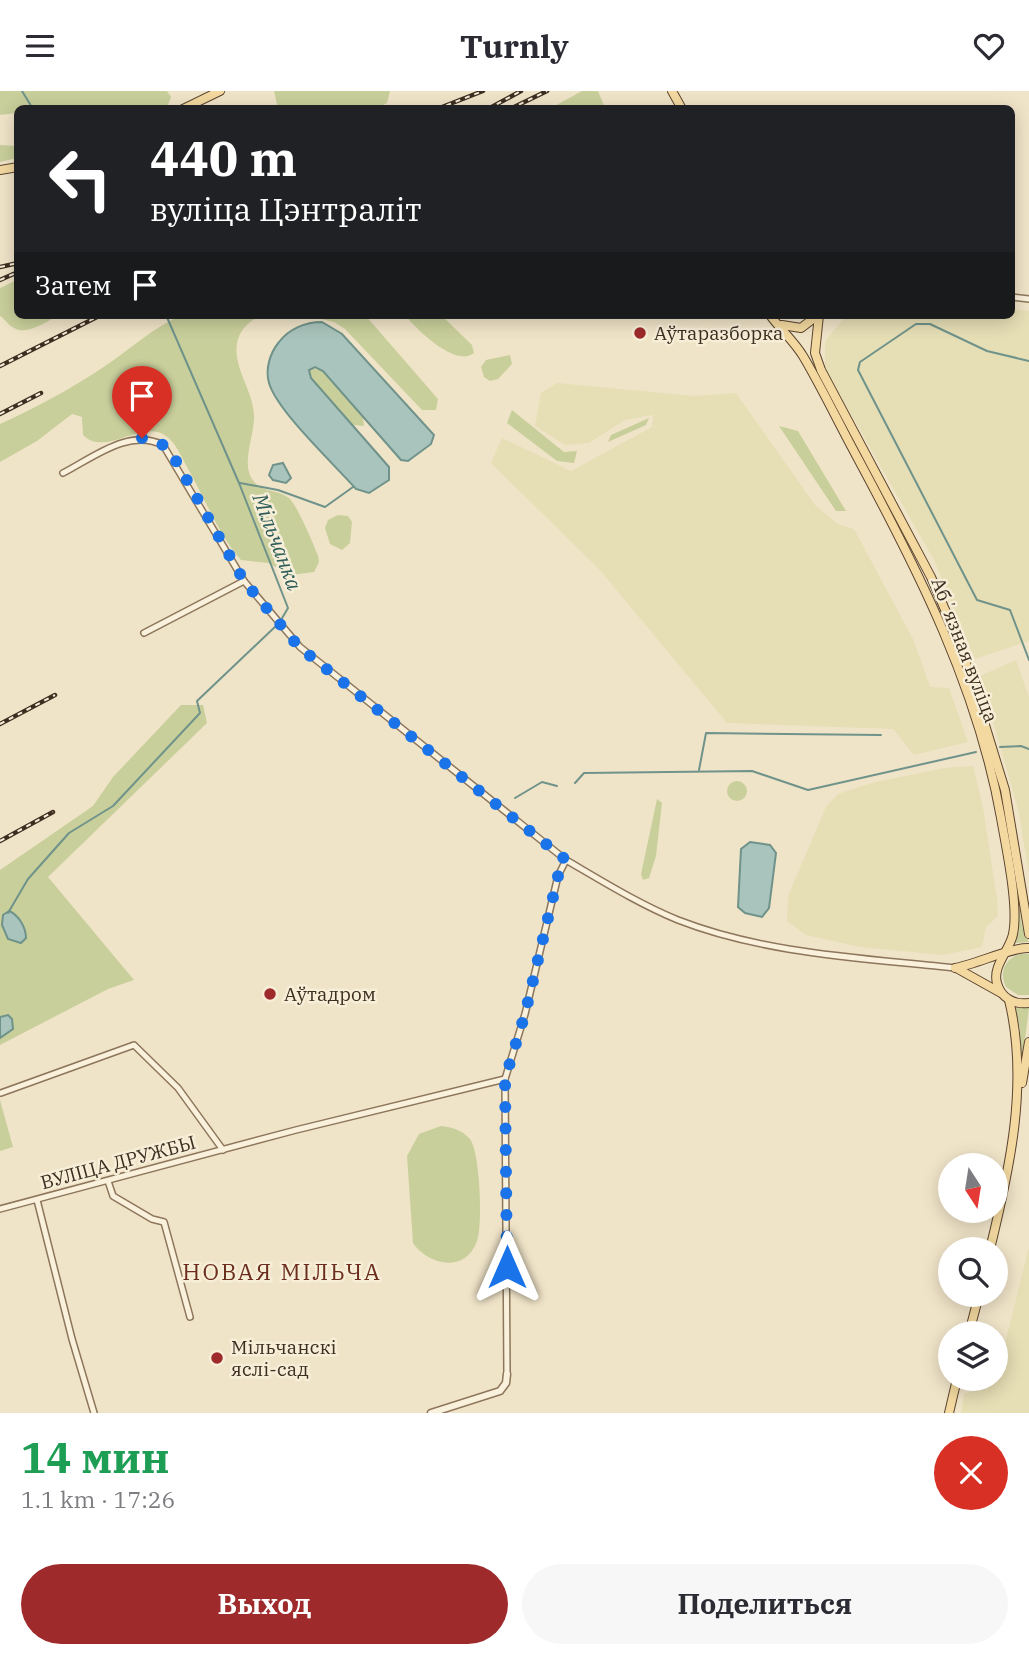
<!DOCTYPE html>
<html lang="ru">
<head>
<meta charset="utf-8">
<style>
	body { margin:0; font-family:"IBM Plex Serif",serif; background:#f7f7f7; color:#2b2b33; height:100vh; display:flex; flex-direction:column; font-size:26px; white-space:nowrap }
	* { box-sizing:border-box; margin:0 }
	p { font-size:23px; color:#7c7c81 }
	.icon { flex:none; width:38px; height:38px; fill:none; stroke:currentColor; stroke-width:2; stroke-linecap:round; stroke-linejoin:round }
	.map { position:relative; height:1322px; overflow:hidden }
	.sheet { display:flex; flex-direction:column; background:#fff; flex:1 }
	.sheet>* { flex:none }
	.banner { position:absolute; left:14px; top:14px; width:1001px; height:214px; border-radius:10px; box-shadow:0 4px 18px #0003; background:#202124; color:#fff; overflow:hidden }
	.needle { width:46px; rotate:168deg }
	.tools { position:absolute; left:938px; top:1062px; display:grid; gap:14px }
	.tools a { display:grid; place-items:center; width:70px; height:70px; border-radius:50%; background:#fff; box-shadow:0 4px 18px #0003; font-size:35px }
	.pin { position:absolute; display:grid; place-items:center; width:60px; height:60px; color:#fff; margin:-72px -30px; border-radius:50% 50% 50% 0; rotate:-45deg; box-shadow:0 0 7px #0007 }
	.pin .icon { rotate:45deg }
	.me { position:absolute; width:77px; margin:-38px; rotate:0deg; stroke-linejoin:round; filter:drop-shadow(0 0 5px #0008) }
	.turn { display:flex; align-items:center; gap:24px; height:147px; padding:0 21px; font-size:32px }
	.turn .icon { width:91px; height:91px; stroke-width:2.5 }
	.turn b { display:block; font-size:49px; line-height:60px }
	.then { display:flex; align-items:center; height:66px; padding:0 21px; background:#0003; gap:14px; font-size:26px }
	.round { display:grid; place-items:center; flex:none; width:74px; height:74px; border-radius:37px; background:#f7f7f7 }
	.overview { display:flex; align-items:center; justify-content:space-between; height:119px; padding:0 21px }
	h1 { font-size:42px; font-weight:700; line-height:52px; color:#1e9e55 }
	.button { display:flex; gap:14px; margin-top:auto; padding:14px 21px }
	.button a { flex:1; height:80px; border-radius:42px; background:#9e2a2b; color:#fff; font-size:28px; font-weight:700; line-height:80px; text-align:center }
	.button a+a { background:#f7f7f7; color:#2b2b33 }
	header { display:flex; justify-content:space-between; align-items:center; height:91px; padding:0 21px; background:#fff; font-size:32px; font-weight:700 }
	.map>svg:first-child { display:block }
	.farmland { fill:#e6deb5 }
	.green { fill:#c9cf9b }
	.water { fill:#a9c4bc; stroke:#6f938a; stroke-width:2 }
	.lines { fill:none; stroke-linecap:round; stroke-linejoin:round }
	.stream { stroke:#6f938a; stroke-width:2 }
	.minor-casing { stroke:#8d765c; stroke-width:8 }
	.tertiary-casing { stroke:#8d765c; stroke-width:9 }
	.primary-casing { stroke:#5b4430; stroke-width:10 }
	.minor { stroke:#faf1dc; stroke-width:5 }
	.tertiary { stroke:#faf1dc; stroke-width:6 }
	.primary { stroke:#f3d9a0; stroke-width:8 }
	.rail-casing { stroke:#3d2e20; stroke-width:4.5 }
	.rail { stroke:#f7eed8; stroke-width:2; stroke-dasharray:5; stroke-linecap:butt }
	.route { stroke:#1a73e8; stroke-width:12; stroke-dasharray:0 21.6 }
	.poi-dot { fill:#9e2a2b; stroke:#f7eed8; stroke-width:2.5 }
	.labels { text-anchor:middle; stroke-width:5; stroke-linejoin:round; paint-order:stroke }
	.poi-label { font-size:19px; fill:#3d2e20; stroke:#f7eed8; text-anchor:start }
	.street-label { font-size:19px; fill:#3d2e20; stroke:#f7eed8 }
	.water-label { font-size:21px; font-style:italic; fill:#2f5d5a; stroke:#f7eed8 }
	.quarter-label { font-size:23px; letter-spacing:2px; fill:#6b2e1e; stroke:#f7eed8 }
</style>
</head>
<body>
<header><svg class="icon" aria-label="menu" viewBox="0 0 24 24"><path d="M4 6h16M4 12h16M4 18h16"/></svg>Turnly<svg class="icon" aria-label="heart" viewBox="0 0 24 24"><path d="M12 20l-8-8c-3-5 5-10 8-4 3-6 11-1 8 4z"/></svg></header>
<div class="map">
<svg width="1029" height="1322" viewBox="0 0 1029 1322">
	<rect width="100%" height="100%" fill="#f0e4c8"/>
	<g class="farmland">
		<path d="M1012,218L1029,220V550L975,568L934,469L825,278V250L847,224H1012Z"/>
		<path d="M557,292L694,305L736,302L815,414L838,433L854,438L914,550L930,596L949,597L968,651L914,664L893,638L727,632L600,479L491,372L502,347L571,380L652,336L653,324L625,329L589,352L565,354L535,335L541,302Z"/>
		<path d="M1016,569L1029,606V783L1018,718L980,585Z"/>
		<path d="M973,675L983,716L997,808L998,825L986,836L982,856L943,864L860,856L806,844L787,830L788,805L826,716L838,703L872,692L944,677Z"/>
		<path d="M1029,1156V1322H961L964,1303L992,1294L996,1288Z"/>
	</g>
	<g class="green">
		<path d="M0,0H167L171,6L168,14L162,17L18,18L17,22L0,24Z"/>
		<path d="M274,0H390L387,12L378,17L278,18Z"/>
		<path d="M582,0H598L605,17H551Z"/>
		<path d="M0,54L17,55V67L0,71Z"/>
		<path d="M17,189L18,224H59C47,230 27,245 14,237C8,234 5,228 0,225V197Z"/>
		<path d="M182,224H261C249,231 240,238 237,252C233,277 253,299 254,324C255,344 241,371 252,388C261,402 278,398 289,407C297,414 314,454 318,465L319,471L314,481L291,484L268,472L241,469C220,446 203,404 187,376C181,365 176,352 166,345C142,327 106,367 83,344L82,326L72,323L37,350L0,371V333C34,318 74,296 105,275C132,257 152,237 182,224Z"/>
		<path d="M305,224H365L438,308L436,319H422L345,238L334,231Z"/>
		<path d="M405,224H441L472,254L474,262C456,277 417,239 405,224Z"/>
		<path d="M510,264L512,273L498,288L490,290L484,286L481,276L486,269Z"/>
		<path d="M815,275C891,413 965,549 1002,703C1013,747 1015,791 1022,835L1029,851L1015,852L1019,839L1015,793L991,667L964,579L922,480Z"/>
		<path d="M312,277L323,280L363,326L364,335L353,334L311,287L309,279Z"/>
		<path d="M512,319L564,361L577,360L574,372L557,370L507,332Z"/>
		<path d="M649,327L646,334L608,351L611,344Z"/>
		<path d="M779,335L798,340L846,420H836Z"/>
		<path d="M338,424L348,425L352,431L350,452L342,459L330,453L325,437L328,429Z"/>
		<path d="M181,614H203L207,632L48,786L134,889L108,898L0,954V779L93,715L113,686Z"/>
		<circle cx="737" cy="700" r="10"/>
		<path d="M657,708L662,712L656,765L649,787L643,789L641,783Z"/>
		<path d="M1019,863H1029V904H1018L1006,896C999,882 1004,869 1019,863Z"/>
		<path d="M1013,917H1029L1021,980L1020,937Z"/>
		<path d="M0,1009L13,1056L0,1060Z"/>
		<path d="M441,1035C452,1036 462,1039 470,1048C480,1061 483,1134 477,1150C465,1183 428,1174 413,1152L407,1065L419,1043Z"/>
	</g>
	<g class="water">
		<path d="M322,231L342,243L434,344L431,353L408,370L401,369L323,280L315,276L309,279L311,287L389,376V389L369,402L356,398C335,374 277,320 269,292C265,278 270,262 279,251C289,238 305,231 322,231Z"/>
		<path d="M283,372L291,387L286,392L273,389L269,384L273,374Z"/>
		<path d="M750,751L770,754L776,762L769,817L762,826L745,822L738,816L741,758Z"/>
		<path d="M9,820C19,824 26,837 26,847L21,852L8,848L2,834L3,824Z"/>
		<path d="M8,924L12,928L13,938L0,947V926Z"/>
	</g>
	<g class="lines">
		<g class="stream">
			<path d="M22,0L33,18"/>
			<path d="M166,224L239,392L288,517L281,529"/>
			<path d="M1029,270L987,260L930,233H916L860,271L858,279L977,509L1010,519L1029,569"/>
			<path d="M240,392L278,399L325,416L353,396"/>
			<path d="M1000,656L1021,655L1029,658"/>
			<path d="M699,679L706,642L881,644"/>
			<path d="M575,692L584,682L752,680L808,699L976,661"/>
			<path d="M515,707L542,691L557,695"/>
			<path d="M8,822L28,788L69,742L113,715L200,622L197,610L278,533"/>
		</g>
		<g class="minor-casing">
			<g id="minor">
				<path d="M1012,206L1029,208"/>
				<path d="M63,382C94,366 129,337 163,354L244,490L300,556L566,769C602,790 639,813 678,829C765,863 864,867 955,877"/>
				<path d="M144,542L244,490"/>
				<path d="M1,1002L134,954L178,997L223,1059"/>
				<path d="M108,1090L113,1105L152,1128L164,1131L190,1226"/>
				<path d="M37,1109L72,1248L94,1322"/>
				<path d="M0,1118L296,1039L505,988"/>
				<path d="M507,1283L505,988L525,923L558,785L566,769"/>
			</g>
		</g>
		<g class="tertiary-casing">
			<path id="tertiary" d="M431,1322L500,1300L506,1292L507,1283"/>
		</g>
		<g class="primary-casing">
			<g id="primary">
				<path d="M672,0L682,18"/>
				<path d="M183,18L220,0"/>
				<path d="M0,79L18,76"/>
				<path d="M770,224C780,238 794,250 803,265C822,297 838,331 856,364C918,479 978,597 1001,727C1006,756 1019,815 1013,843C1010,859 992,875 997,892C1001,907 1014,914 1029,912"/>
				<path d="M819,224L815,262L821,279L931,486L961,556L1005,699L1029,843"/>
				<path d="M782,234L801,237L818,224"/>
				<path d="M955,877C977,873 1012,856 1029,857"/>
				<path d="M958,878L1001,902"/>
				<path d="M1022,992L1029,951"/>
				<path d="M990,1158C1010,1077 1029,991 1009,909"/>
				<path d="M969,1242L979,1204"/>
				<path d="M949,1322L957,1288"/>
			</g>
		</g>
		<use href="#minor" class="minor"/>
		<use href="#tertiary" class="tertiary"/>
		<use href="#primary" class="primary"/>
		<g class="rail-casing">
			<g id="rail">
				<path d="M437,18L483,0"/>
				<path d="M488,18L521,0"/>
				<path d="M510,18L547,0"/>
				<path d="M0,176L18,172"/>
				<path d="M0,189L18,181"/>
				<path d="M0,275L101,224"/>
				<path d="M0,323L41,302"/>
				<path d="M0,633L55,604"/>
				<path d="M0,750L53,721"/>
			</g>
		</g>
		<use href="#rail" class="rail"/>
	</g>
	<g class="lines">
		<path class="route" d="M142,347L163,354L172,363L244,490L299,556L566,769L558,785L525,923L505,988L507,1176"/>
	</g>
	<g class="poi-dot">
		<circle cx="640" cy="242" r="7"/>
		<circle cx="270" cy="903" r="7"/>
		<circle cx="217" cy="1267" r="7"/>
	</g>
	<g class="labels">
		<g class="poi-label">
			<text x="654" y="249">Аўтаразборка</text>
			<text x="284" y="910">Аўтадром</text>
			<text x="231" y="1263">Мільчанскі<tspan x="231" dy="22">яслі-сад</tspan></text>
		</g>
		<g class="street-label">
			<text transform="translate(965 559) rotate(69)" y="7">Абʼязная вуліца</text>
			<text transform="translate(118 1071) rotate(-15)" y="7">ВУЛІЦА ДРУЖБЫ</text>
		</g>
		<g class="water-label">
			<text transform="translate(277 451) rotate(69)" y="7">Мільчанка</text>
		</g>
		<g class="quarter-label">
			<text x="282" y="1189">НОВАЯ МІЛЬЧА</text>
		</g>
	</g>
</svg>
<div class="tools">
<a><svg class="needle" viewBox="-14 -14 28 28"><path d="M0-13l5 13h-10z" fill="#e53935"/><path d="M0 13l5-13h-10z" fill="#7c7c81"/></svg></a>
<a><svg class="icon" aria-label="search" viewBox="0 0 24 24"><circle cx="10" cy="10" r="6"/><path d="M15 15l6 6"/></svg></a>
<a><svg class="icon" aria-label="layers" viewBox="0 0 24 24"><path d="M12 4l9 5-9 5-9-5zM3 14l9 5 9-5"/></svg></a>
</div>
<div class="pin" style="left:142px;top:347px;background:#d93025"><svg class="icon" aria-label="arrive" viewBox="0 0 24 24"><path d="M6 21V4h12l-3 4 3 4H6"/></svg></div>
<svg class="me" style="left:507px;top:1176px" viewBox="-20 -20 40 40"><path d="M0-17L14 15 0 8-14 15z" fill="#1a73e8" stroke="#fff" stroke-width="4"/></svg>
<div class="banner">
<div class="turn"><svg class="icon" aria-label="left" viewBox="0 0 24 24"><path d="M17 20v-9H6M10 6l-5 5 5 5"/></svg><div><b>440 m</b>вуліца Цэнтраліт</div></div>
<div class="then">Затем<svg class="icon" aria-label="arrive" viewBox="0 0 24 24"><path d="M6 21V4h12l-3 4 3 4H6"/></svg></div>
</div>
</div>
<section class="sheet">
<div class="overview"><div><h1>14 мин</h1><p>1.1 km · 17:26</p></div><a class="round" style="background:#d93025;color:#fff"><svg class="icon" aria-label="close" viewBox="0 0 24 24"><path d="M6 6l12 12M18 6L6 18"/></svg></a></div>
<div class="button"><a>Выход</a><a>Поделиться</a></div>
</section>
</body>
</html>
